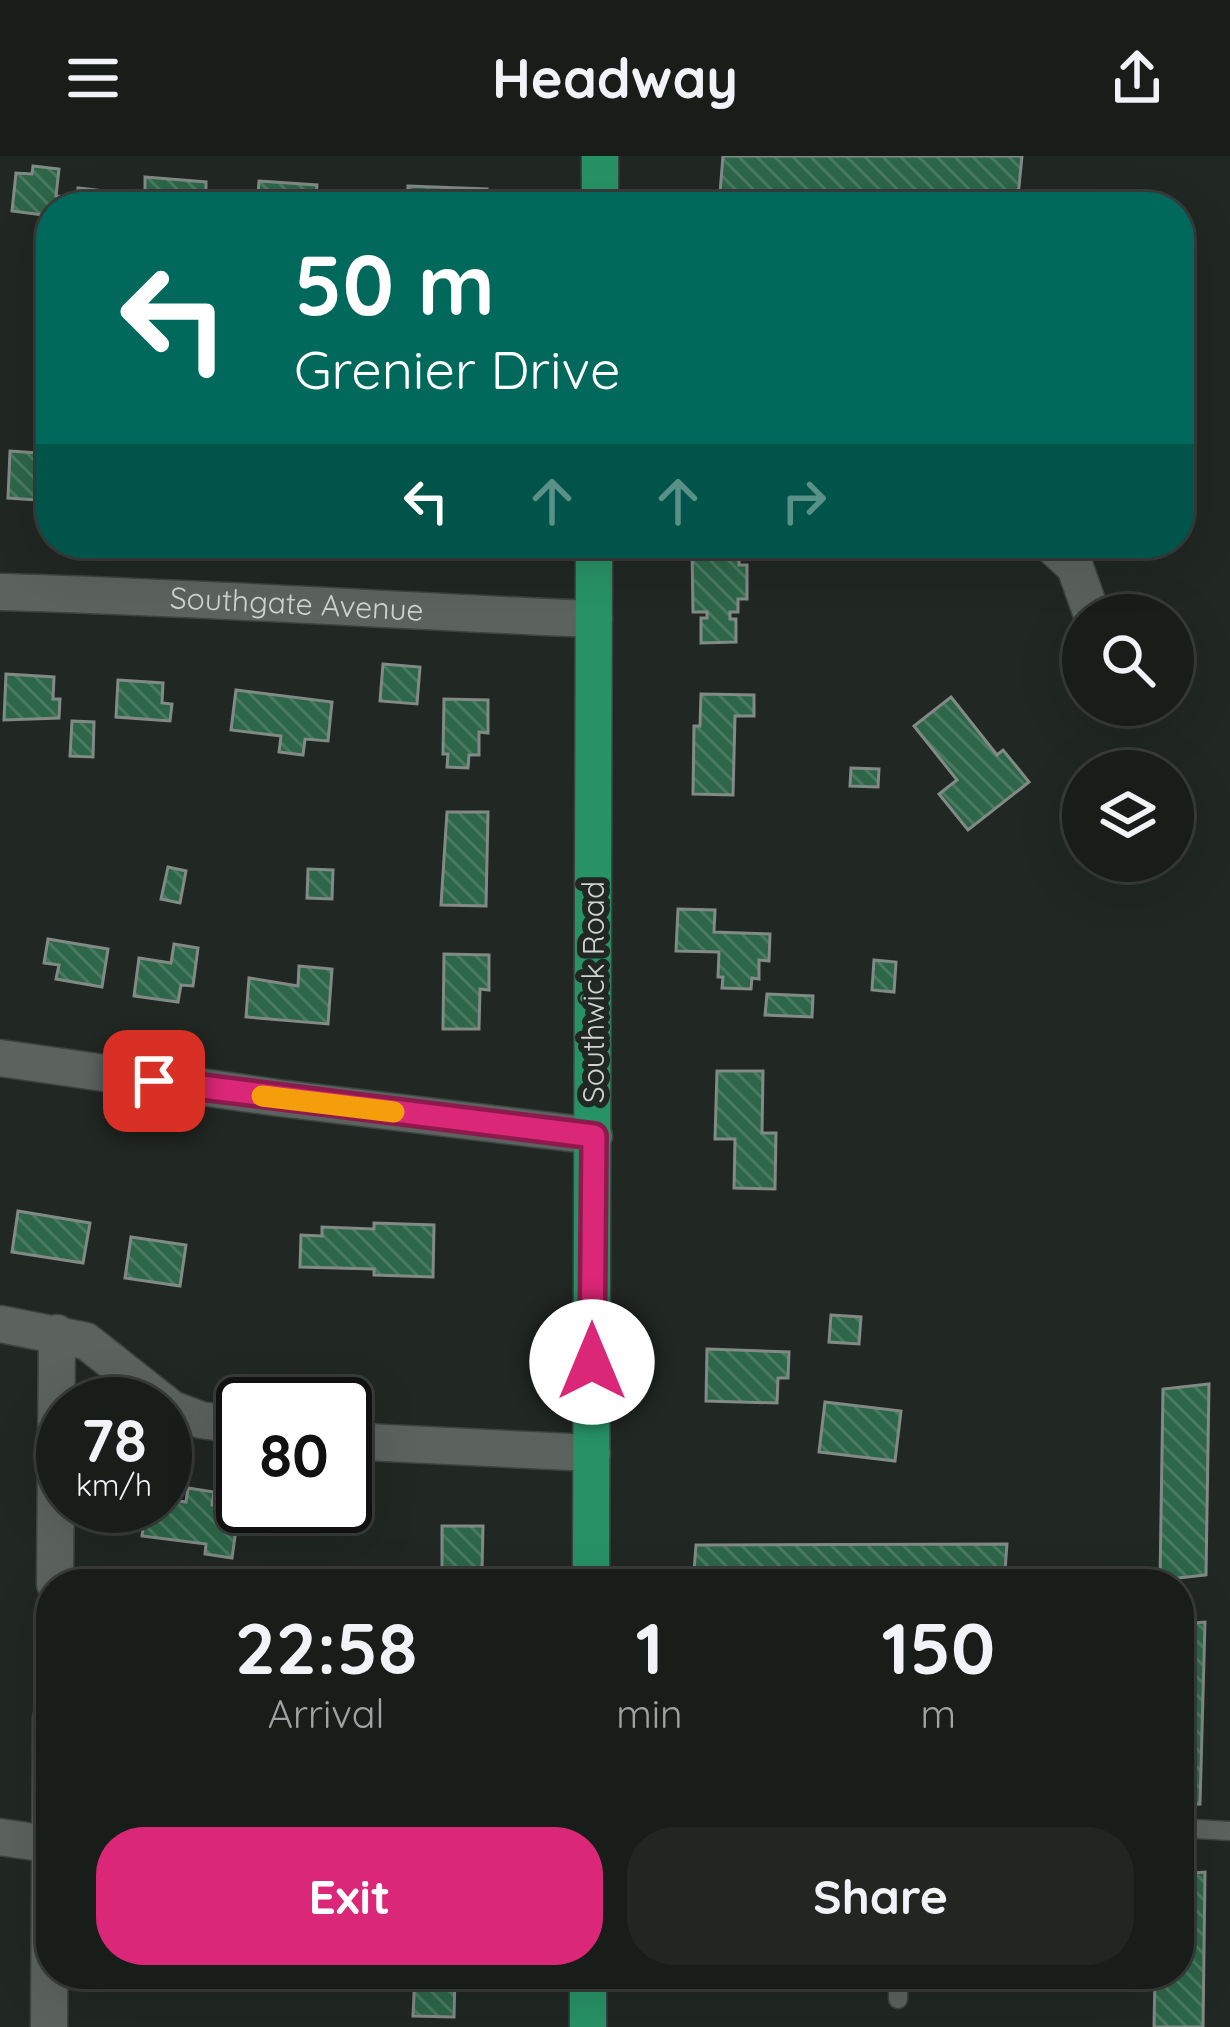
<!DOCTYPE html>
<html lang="en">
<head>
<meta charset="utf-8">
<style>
	body { margin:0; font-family:Quicksand,sans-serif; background:#222623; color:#f1f3f6; height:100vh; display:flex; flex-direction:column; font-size:45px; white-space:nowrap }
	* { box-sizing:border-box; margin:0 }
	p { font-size:39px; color:#9fa2a2 }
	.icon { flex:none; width:66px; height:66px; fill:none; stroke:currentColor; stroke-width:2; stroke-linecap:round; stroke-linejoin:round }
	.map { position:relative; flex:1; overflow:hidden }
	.details { position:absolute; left:36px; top:1413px; width:1158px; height:420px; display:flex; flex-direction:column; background:#191d1a; border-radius:48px; box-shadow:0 12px 48px #0002,0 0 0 3px #373b39 }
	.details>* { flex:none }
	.banner { position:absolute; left:36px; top:36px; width:1158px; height:366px; border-radius:48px; box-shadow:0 12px 48px #0002,0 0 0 3px #373b39; background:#00695c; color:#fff; overflow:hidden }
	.controls { position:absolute; left:1062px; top:438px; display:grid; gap:24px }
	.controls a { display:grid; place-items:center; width:132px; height:132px; border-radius:50%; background:#191d1a; box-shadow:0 12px 48px #0002,0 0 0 3px #373b39; font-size:60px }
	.speed { position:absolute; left:36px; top:1221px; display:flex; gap:24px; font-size:60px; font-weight:700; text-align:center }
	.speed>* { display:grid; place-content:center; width:156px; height:156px; border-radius:50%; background:#191d1a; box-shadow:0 12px 48px #0002,0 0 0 3px #373b39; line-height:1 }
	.speed small { font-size:30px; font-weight:400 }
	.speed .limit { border:6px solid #111; border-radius:18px; background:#fff; color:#111 }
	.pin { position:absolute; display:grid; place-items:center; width:102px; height:102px; color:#fff; margin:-51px; border-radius:24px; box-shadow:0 6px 18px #0006 }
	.me { position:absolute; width:132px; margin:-66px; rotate:0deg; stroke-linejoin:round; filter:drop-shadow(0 0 9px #0008) }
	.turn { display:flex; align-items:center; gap:42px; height:252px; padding:0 60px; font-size:54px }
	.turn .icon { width:156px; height:156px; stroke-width:2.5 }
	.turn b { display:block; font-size:84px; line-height:102px }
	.lanes { display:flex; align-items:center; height:114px; padding:0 60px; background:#0003; justify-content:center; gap:60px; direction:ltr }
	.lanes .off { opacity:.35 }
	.eta { display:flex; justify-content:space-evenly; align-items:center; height:204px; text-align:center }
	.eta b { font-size:72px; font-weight:800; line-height:84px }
	.button { display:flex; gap:24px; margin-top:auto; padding:24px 60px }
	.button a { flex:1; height:138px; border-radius:48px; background:#db2777; color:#fff; font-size:48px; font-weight:800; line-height:138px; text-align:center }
	.button a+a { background:#222623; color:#f1f3f6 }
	header { display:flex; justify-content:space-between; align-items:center; height:156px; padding:0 60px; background:#191d1a; font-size:54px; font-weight:800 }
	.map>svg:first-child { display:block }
	.building { fill:url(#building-back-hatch); stroke:#828a85; stroke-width:3 }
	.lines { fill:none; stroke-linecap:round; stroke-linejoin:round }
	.service-casing { stroke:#3d4340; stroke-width:21 }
	.minor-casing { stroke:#3d4340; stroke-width:39 }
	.trunk-casing { stroke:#3d4340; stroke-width:39 }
	.service { stroke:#5c635f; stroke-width:18 }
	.minor { stroke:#5c635f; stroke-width:36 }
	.trunk { stroke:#279266; stroke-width:36 }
	.route-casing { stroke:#8e194d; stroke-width:30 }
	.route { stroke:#db2777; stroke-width:21 }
	.slow { stroke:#f59e0b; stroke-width:21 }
	.labels { text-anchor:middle; stroke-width:12; stroke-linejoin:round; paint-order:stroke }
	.street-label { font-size:30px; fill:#d0d4d1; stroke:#212723 }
</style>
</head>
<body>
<header><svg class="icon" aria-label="menu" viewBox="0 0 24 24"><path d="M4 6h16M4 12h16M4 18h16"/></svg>Headway<svg class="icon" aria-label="share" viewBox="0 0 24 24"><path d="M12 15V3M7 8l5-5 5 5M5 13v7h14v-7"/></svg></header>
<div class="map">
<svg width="1230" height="1871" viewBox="0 0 1230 1871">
	<defs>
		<pattern id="building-back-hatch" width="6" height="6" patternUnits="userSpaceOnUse" patternTransform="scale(3)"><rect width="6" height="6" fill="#2d6649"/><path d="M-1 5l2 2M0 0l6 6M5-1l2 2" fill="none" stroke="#4a7b62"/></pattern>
	</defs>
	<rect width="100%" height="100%" fill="#212723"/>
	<g class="building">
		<path d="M723,0H1022L1017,51L719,49Z"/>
		<path d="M33,10L59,13L56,40L77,42L78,32L97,34L95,51H51V60L12,55L16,17L32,18Z"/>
		<path d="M145,21L206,26V51H129V39H145Z"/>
		<path d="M259,25L317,29L315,51H257Z"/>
		<path d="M408,30L487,33L486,51H407Z"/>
		<path d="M10,295L51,298V345L8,342Z"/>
		<path d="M692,391H739V409H747V443H738V456H730V463H736V486L701,487V462H707V456H693Z"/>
		<path d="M383,508L420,511L417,548L380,545Z"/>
		<path d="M6,518L54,521L53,543H60L59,562L4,564Z"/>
		<path d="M118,524L163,527L162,547L172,548L170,565L116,561Z"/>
		<path d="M236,534L332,546L328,585L305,583L303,599L279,596L281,580L231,574Z"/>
		<path d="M701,538L754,539V560H735L733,639L693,638L694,570H700Z"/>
		<path d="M951,541L997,599L1003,594L1029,626L968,674L939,638L957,624L914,570Z"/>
		<path d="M444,543L488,544V577L479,576V599H469L468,612L447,611L448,598H443Z"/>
		<path d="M72,565L94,566L93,601L70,600Z"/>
		<path d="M851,612L879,613L878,631L850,630Z"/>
		<path d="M447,656H488L486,750L441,749Z"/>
		<path d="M168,711L186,715L180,747L161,743Z"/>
		<path d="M308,713L333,714L332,743L307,742Z"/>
		<path d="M678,753L715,754L714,776L770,778L769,805L759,804V823L752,822L751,833L722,832L723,821H718L719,796L676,795Z"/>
		<path d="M48,783L108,793L102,831L56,823L59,809L44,807Z"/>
		<path d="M174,788L198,792L193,830L181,829L178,846L134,840L139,802L171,807Z"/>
		<path d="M444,798L489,799V834L480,833L479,873H443Z"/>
		<path d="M874,804L896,806L894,836L872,834Z"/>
		<path d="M299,810L332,813L328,868L246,861L249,822L298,830Z"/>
		<path d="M767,838L813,840L812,861L765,859Z"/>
		<path d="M717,915H763L762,977H776L775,1033L734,1032L735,983H715Z"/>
		<path d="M18,1055L90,1067L83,1107L12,1096Z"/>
		<path d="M374,1067L434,1069L433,1121L374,1119V1113L300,1111L301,1079L322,1080V1071L374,1073Z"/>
		<path d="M131,1081L186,1089L180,1130L125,1122Z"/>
		<path d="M831,1159L861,1161L859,1188L829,1186Z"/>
		<path d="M707,1193L789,1196L788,1222H778L777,1247L706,1245Z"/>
		<path d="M1209,1228L1206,1419L1160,1424L1163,1233Z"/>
		<path d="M825,1246L901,1255L895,1305L819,1296Z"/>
		<path d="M188,1332L214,1336L212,1349L239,1352L232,1402L205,1398L206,1388L142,1380L146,1350H165V1343L186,1346Z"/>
		<path d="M442,1370H483L482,1414H464V1428H447V1414H442Z"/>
		<path d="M1007,1388L1004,1428H693L696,1389Z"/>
		<path d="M1205,1466L1200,1648L1179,1649V1468Z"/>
		<path d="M1205,1716L1203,1871H1154L1155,1818H1179V1718Z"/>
		<path d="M131,1818H166L165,1833L131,1832Z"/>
		<path d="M415,1818H455L454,1861L413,1860Z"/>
	</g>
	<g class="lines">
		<g class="service-casing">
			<g id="service">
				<path d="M1179,1672L1230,1675"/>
				<path d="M898,1818V1843"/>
			</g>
		</g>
		<g class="minor-casing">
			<g id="minor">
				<path d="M1049,387L1075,411L1092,459"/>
				<path id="s1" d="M0,436C198,441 396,455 594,463"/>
				<path d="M0,902L279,942L594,980"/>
				<path d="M0,1168L86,1185L172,1253L201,1264L243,1270"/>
				<path d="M345,1285L592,1297"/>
				<path d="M55,1428L57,1177"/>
				<path d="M0,1681L48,1688"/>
				<path d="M49,1871L51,1562"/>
			</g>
		</g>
		<g class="trunk-casing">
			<g id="trunk">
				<path d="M600,51V0"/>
				<path d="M591,1428L594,387"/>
				<path d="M588,1871V1818"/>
			</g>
		</g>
		<use href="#service" class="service"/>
		<use href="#minor" class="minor"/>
		<use href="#trunk" class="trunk"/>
	</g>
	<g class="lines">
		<g class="route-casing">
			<path id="route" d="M154,925L594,980L592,1206"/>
		</g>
		<use href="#route" class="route"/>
		<path class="slow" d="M262,940L394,956"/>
	</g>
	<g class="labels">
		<g class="street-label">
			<text dy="10" stroke="none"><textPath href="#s1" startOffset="297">Southgate Avenue</textPath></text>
			<text transform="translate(594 836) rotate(-90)" y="10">Southwick Road</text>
		</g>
	</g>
</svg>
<div class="controls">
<a><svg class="icon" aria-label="search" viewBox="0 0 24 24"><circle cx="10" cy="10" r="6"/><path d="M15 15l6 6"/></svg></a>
<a><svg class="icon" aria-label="layers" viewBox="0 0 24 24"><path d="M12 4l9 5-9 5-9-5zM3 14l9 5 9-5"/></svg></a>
</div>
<div class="speed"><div>78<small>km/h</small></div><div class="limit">80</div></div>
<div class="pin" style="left:154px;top:925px;background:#d93025"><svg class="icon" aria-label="arrive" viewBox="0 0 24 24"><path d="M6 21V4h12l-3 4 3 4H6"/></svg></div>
<svg class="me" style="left:592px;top:1206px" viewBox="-20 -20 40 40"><circle r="19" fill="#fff"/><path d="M0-13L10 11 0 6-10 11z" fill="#db2777"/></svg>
<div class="banner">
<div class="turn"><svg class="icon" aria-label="left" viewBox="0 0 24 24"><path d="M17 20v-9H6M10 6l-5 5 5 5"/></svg><div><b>50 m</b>Grenier Drive</div></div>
<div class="lanes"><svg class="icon" aria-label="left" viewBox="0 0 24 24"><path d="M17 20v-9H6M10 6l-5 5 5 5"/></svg><svg class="icon off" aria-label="ahead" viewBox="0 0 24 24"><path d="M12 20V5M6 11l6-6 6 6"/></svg><svg class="icon off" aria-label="ahead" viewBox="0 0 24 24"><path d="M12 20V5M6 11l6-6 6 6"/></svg><svg class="icon off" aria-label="right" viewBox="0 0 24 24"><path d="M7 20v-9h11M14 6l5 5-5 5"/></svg></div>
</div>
<section class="details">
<div class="eta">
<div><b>22:58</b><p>Arrival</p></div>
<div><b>1</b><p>min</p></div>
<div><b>150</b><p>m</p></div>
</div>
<div class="button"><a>Exit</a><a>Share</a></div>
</section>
</div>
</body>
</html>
